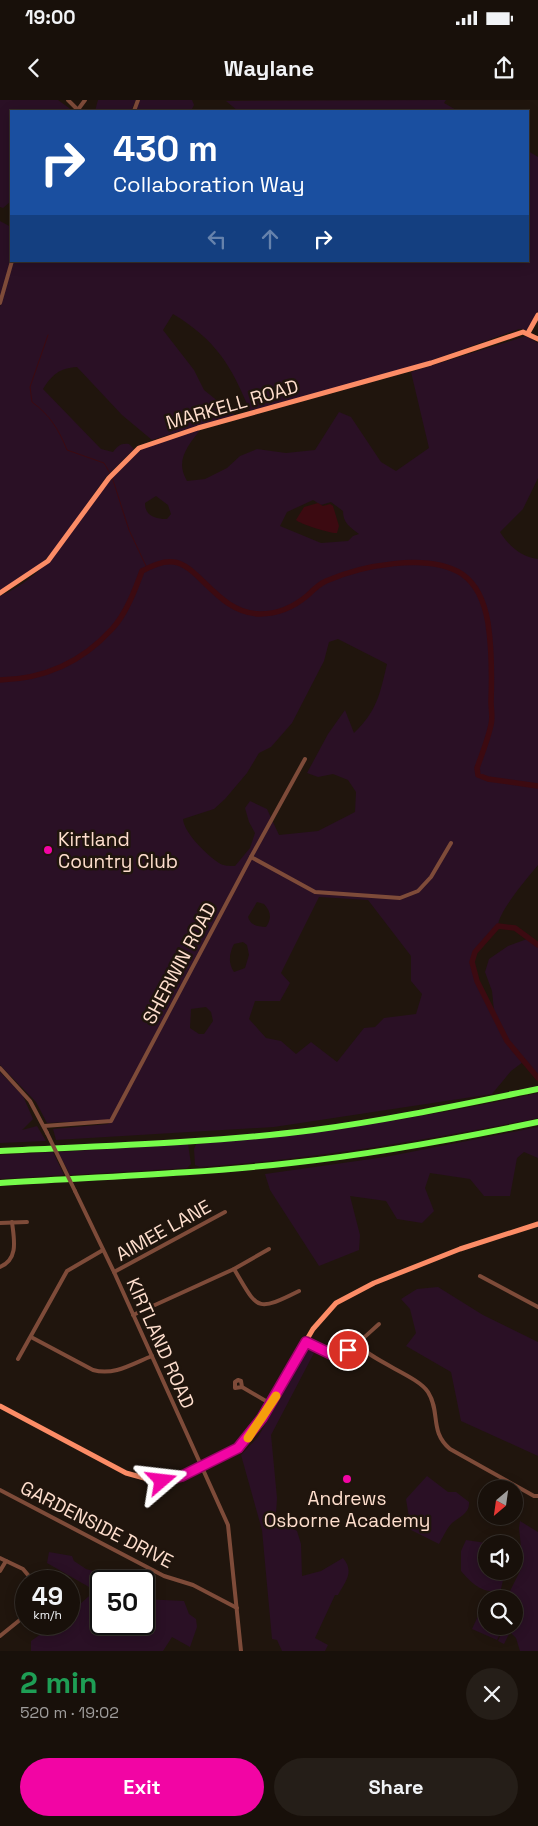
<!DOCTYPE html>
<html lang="en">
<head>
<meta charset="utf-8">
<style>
	body { margin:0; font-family:"Space Grotesk",sans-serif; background:#251e18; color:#f1f3f6; height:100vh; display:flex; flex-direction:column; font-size:19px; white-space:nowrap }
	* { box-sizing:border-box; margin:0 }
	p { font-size:16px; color:#9f9d9c }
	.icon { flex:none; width:28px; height:28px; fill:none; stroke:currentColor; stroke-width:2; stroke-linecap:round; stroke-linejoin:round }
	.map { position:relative; height:1551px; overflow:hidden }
	.panel { display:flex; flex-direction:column; background:#18100a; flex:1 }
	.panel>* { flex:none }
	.banner { position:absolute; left:10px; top:10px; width:519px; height:152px; border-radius:0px; box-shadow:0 2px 12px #0003,0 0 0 1px #36302b; background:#1a4fa0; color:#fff; overflow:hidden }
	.needle { width:32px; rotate:209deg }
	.buttons { position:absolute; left:478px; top:1380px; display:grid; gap:10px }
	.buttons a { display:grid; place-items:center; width:45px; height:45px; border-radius:50%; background:#18100a; box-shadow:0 2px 12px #0003,0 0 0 1px #36302b; font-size:25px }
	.speed { position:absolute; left:15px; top:1470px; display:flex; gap:10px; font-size:25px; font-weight:700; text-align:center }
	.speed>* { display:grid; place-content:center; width:65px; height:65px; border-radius:50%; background:#18100a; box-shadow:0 2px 12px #0003,0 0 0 1px #36302b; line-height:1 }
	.speed small { font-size:12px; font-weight:400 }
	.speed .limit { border:2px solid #111; border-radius:8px; background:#fff; color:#111 }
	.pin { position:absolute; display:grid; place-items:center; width:42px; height:42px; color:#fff; margin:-21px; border:2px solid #fff; border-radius:50%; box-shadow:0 1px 5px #0007 }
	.me { position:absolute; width:55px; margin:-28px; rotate:73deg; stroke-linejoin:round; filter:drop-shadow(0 0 4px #0008) }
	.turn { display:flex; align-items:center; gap:18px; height:105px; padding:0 20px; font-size:22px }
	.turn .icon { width:65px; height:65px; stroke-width:2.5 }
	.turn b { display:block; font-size:35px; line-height:42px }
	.lanes { display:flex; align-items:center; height:48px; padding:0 20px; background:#0003; justify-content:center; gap:25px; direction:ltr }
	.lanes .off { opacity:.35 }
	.round { display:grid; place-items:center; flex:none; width:52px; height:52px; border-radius:26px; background:#251e18 }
	.head { display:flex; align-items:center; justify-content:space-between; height:85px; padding:0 20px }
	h1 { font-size:30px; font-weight:700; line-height:38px; color:#1e9e55 }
	.button { display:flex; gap:10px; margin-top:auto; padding:10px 20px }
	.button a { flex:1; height:58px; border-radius:30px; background:#f205a4; color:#fff; font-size:20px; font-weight:700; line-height:58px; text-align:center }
	.button a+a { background:#251e18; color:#f1f3f6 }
	.status { display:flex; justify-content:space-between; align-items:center; height:35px; padding:0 25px; background:#18100a; direction:ltr }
	.status svg { height:14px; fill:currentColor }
	header { display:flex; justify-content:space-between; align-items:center; height:65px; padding:0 20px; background:#18100a; font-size:22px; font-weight:700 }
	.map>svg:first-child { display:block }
	.green { fill:#2a1025; fill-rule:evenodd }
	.water { fill:#3c0a11 }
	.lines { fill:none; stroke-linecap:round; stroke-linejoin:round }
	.stream { stroke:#3c0a11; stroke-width:1 }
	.river { stroke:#3c0a11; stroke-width:5.5 }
	.street { stroke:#7e4b39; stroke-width:4 }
	.secondary { stroke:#fc8c66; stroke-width:5 }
	.highway { stroke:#77fb4b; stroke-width:6 }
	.street-bridge { stroke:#7e4b39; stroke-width:4 }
	.route-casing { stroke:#9d036b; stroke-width:12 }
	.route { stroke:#f205a4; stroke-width:9 }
	.slow { stroke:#f59e0b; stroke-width:9 }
	.poi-dot { fill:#f205a4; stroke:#20150d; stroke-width:2 }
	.labels { text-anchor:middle; stroke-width:5; stroke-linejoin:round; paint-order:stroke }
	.street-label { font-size:19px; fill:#fedecd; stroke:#20150d }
	.poi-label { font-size:19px; fill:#fedecd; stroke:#20150d; text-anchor:start }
</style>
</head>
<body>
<div class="status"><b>19:00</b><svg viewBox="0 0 49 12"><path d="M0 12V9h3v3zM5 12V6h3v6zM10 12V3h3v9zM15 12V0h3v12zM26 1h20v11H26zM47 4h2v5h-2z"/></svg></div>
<header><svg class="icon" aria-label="back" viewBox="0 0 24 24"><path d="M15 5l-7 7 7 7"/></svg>Waylane<svg class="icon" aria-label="share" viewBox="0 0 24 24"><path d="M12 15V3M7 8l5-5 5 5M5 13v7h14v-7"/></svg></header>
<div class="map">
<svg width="538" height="1551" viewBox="0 0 538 1551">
	<rect width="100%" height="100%" fill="#20150d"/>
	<g class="green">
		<path d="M0,0H58L73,11H11V101L3,108L0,107Z"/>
		<path d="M98,0H136L131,11H95Z"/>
		<path d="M140,0H192L194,5L191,11H135Z"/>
		<path d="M446,0L444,3L458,11H238L226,1Z"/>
		<path d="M528,51L538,57V211L527,230L519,229L416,266L250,311C231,265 216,240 173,214L163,230L194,270L204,290L235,315L152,340L122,315L77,267C59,268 52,275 43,289L101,349L113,352C118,346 120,343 129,344L134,349L106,377L55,449L40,465L0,491V207L14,161H528Z"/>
		<path d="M0,121L11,127V159L0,198Z"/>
		<path d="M526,236L538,243V378L523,409L500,432C509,446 521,457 538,459V765C528,777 498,812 498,826C492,835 480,843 475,853C466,870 485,897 494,911L492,891L485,872L489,859L508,846L527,839L538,845V978L523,962L511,971L492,994L274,1027L56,1040L53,1029L108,1024L117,1013L224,805L110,1020L47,1023L36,1002L0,965V496C59,471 79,410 122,368C128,362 135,354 142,349C158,339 181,335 200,330C187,347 175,361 187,381L205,379L227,368L240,356L257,349L286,353L315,350L339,312L351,317L381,362L396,371L429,348L411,272ZM156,396L168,405L171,414L167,419C155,419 145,416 145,403ZM313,400L321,405L331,402L343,411C343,423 350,427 359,434L353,436L348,441L321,443L280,426L287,412ZM338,539L387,564C380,594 377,611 354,633L345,610L328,634L307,673L318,677L333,674L348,680L356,692L355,712L318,731L279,735L267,709L250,701L245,708L249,722L255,733L250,748L235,766C230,766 223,766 219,763C207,755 184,733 183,719L214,709L225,699L247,673L259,653L271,647L292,623L324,561L329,542ZM319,797L368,800L411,856V881L422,894L416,914L384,918L375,927L364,928L337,962L311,942L296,954L281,941L266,938L249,919L255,901H280L290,883L281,873ZM257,802L264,804C271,812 272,818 266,827C257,826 251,826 248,817ZM243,842L247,845L249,855L245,868L234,872C228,863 229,854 234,844ZM206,907L211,912L213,921L204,934H199L190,928L191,909Z"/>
		<path d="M0,972L23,996L33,1019L22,1030L37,1026L46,1041L0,1043Z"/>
		<path d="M538,993V1018C425,1040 314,1059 200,1067L195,1065L194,1049L196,1044C312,1035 425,1018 538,993Z"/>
		<path d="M538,1027V1058L524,1052L517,1058L510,1096H484L470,1079L430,1073L425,1088L434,1111L422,1123L397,1119L386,1101L350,1096L360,1135L359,1150L319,1166L270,1090L265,1074L385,1057Z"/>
		<path d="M188,1044L191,1064L187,1068L70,1075L58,1052Z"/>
		<path d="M53,1052L64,1075L0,1079V1055Z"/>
		<path d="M438,1187L483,1215L538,1242V1356L461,1321L451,1272L406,1246L416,1233L410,1209L401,1199L417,1189Z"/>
		<path d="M308,1249L314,1253L271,1335L277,1398L276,1414L278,1419L297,1431L301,1444L302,1476L321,1471L343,1458C355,1472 345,1482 338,1495H335L315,1538L328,1545L325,1551H282L277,1540L272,1539L262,1430L241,1355L258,1337Z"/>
		<path d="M427,1376L448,1392H456L469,1402C470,1413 459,1417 452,1423C447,1428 443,1437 439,1444L411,1430L406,1399Z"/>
		<path d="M520,1421L538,1432V1551H520L516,1538L510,1532L504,1544L498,1541L504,1528L506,1529L504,1526H514V1499H506L523,1465L519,1428Z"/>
		<path d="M466,1440L493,1444H486V1471H505L501,1489C486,1497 471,1483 461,1471V1451Z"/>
		<path d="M49,1452L72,1456L74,1461L86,1469L130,1481H101V1524H144V1499L184,1501L189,1514L196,1519L197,1527L190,1547L172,1537L163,1551H31V1541L55,1524H69V1514L98,1488L89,1487L47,1463Z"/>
		<path d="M478,1516L486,1520V1526L503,1527L497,1540L472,1529Z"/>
	</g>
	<path class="water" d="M318,403L323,406L330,404L333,406L339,426L337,433C332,434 300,424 296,420L304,407Z"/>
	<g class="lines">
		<g class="stream">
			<path d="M48,235L30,287L32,302C50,315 59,330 67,350L104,363L110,373"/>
			<path d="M112,377L129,430L147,468"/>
		</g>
		<g class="river">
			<path d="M0,580C44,579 82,562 112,529C126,514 135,490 142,471C151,466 163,460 174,462C199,465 219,514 260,514C278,514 294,507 308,495C313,490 319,484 326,481C360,466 428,452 462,474C478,485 485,505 488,523C492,550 492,575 491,602C491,609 493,617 491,625C488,639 482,654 477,668L478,675L488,679L538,686"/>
			<path d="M538,845L515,828L498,826L475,852L472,862L477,881L507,941L538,978"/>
		</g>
		<g class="street">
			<path d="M68,0L77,9"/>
			<path d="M77,11L85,0"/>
			<path d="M134,11L138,0"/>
			<path d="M0,203L12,161"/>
			<path d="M251,757L315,792L400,798L418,791L431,777L451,743"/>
			<path d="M0,968L30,1001L47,1033"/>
			<path d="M44,1026L111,1021L251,757L305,659"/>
			<path d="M75,1091L114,1172L228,1425L241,1551"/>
			<path d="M0,1123L27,1122"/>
			<path d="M0,1167C19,1159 14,1139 12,1122"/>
			<path d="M234,1169C258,1209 255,1213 299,1191"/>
			<path d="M114,1172L225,1112"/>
			<path d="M480,1176L538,1207"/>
			<path d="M133,1215L234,1169L269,1149"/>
			<path d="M31,1237L93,1270C114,1276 132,1264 152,1256"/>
			<path d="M306,1242C341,1264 352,1248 379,1224"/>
			<path d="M357,1244C375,1263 418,1276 428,1292C441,1313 429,1331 450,1349L534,1396H538"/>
			<path d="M18,1259L67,1171L103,1150"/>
			<path d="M242,1287L241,1281L238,1280L235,1282V1288L242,1287L271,1304"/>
			<path d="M0,1390L164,1476L193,1485L237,1508"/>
			<path d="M0,1458L23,1469L33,1481"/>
			<path d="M0,1471L6,1461"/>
			<path d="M0,1536L26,1515"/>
		</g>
		<g class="secondary">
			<path d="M528,233L538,215"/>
			<path d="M0,493L48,461L109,378L139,348L198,328L431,263L523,232L538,239"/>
			<path d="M0,1306L126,1373L155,1381L182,1376L238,1348L253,1332L313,1229L336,1203L374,1183L460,1149L538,1124"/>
		</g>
		<g class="highway">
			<path d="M0,1051C104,1046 210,1043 314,1030C389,1020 464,1004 538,989"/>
			<path d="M0,1083C97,1077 195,1074 291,1063C374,1054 456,1039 538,1022"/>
		</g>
		<path class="street-bridge" d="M47,1033L75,1091"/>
	</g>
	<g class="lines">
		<g class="route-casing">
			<path id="route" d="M162,1381L182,1376L238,1348L262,1318L306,1242L331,1254L348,1250"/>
		</g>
		<use href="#route" class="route"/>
		<path class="slow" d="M248,1338L276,1296"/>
	</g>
	<g class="poi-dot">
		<circle cx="48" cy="750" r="5"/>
		<circle cx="347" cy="1379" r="5"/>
	</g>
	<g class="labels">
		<g class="street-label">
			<text transform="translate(232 304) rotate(-16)" y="7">MARKELL ROAD</text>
			<text transform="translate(179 863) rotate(-62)" y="7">SHERWIN ROAD</text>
			<text transform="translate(163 1130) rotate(-29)" y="7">AIMEE LANE</text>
			<text transform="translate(161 1243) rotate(66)" y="7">KIRTLAND ROAD</text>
			<text transform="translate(97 1424) rotate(27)" y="7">GARDENSIDE DRIVE</text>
		</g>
		<g class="poi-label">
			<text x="58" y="746">Kirtland<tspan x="58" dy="22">Country Club</tspan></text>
			<text x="347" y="1405" text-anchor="middle">Andrews<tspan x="347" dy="22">Osborne Academy</tspan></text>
		</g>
	</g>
</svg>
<div class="buttons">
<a><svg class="needle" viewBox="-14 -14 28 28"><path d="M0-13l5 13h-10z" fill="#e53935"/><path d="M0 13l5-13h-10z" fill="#9f9d9c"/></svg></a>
<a><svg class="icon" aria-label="sound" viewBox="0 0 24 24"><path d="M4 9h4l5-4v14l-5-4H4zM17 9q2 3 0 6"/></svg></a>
<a><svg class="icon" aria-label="search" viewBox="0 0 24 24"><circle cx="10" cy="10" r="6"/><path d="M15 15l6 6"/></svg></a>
</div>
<div class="speed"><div>49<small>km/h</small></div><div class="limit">50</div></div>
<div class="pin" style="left:348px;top:1250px;background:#d93025"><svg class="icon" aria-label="arrive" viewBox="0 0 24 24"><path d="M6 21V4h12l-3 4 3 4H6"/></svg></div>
<svg class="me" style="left:162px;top:1381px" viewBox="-20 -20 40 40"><path d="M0-17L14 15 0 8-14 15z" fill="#f205a4" stroke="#fff" stroke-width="4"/></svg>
<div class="banner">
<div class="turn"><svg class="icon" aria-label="right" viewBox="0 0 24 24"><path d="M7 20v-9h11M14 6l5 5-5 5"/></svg><div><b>430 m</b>Collaboration Way</div></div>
<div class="lanes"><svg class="icon off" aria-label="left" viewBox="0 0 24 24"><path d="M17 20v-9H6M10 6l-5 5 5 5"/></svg><svg class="icon off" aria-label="ahead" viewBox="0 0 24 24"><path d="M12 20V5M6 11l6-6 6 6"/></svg><svg class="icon" aria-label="right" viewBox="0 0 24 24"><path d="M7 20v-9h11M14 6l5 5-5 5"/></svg></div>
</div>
</div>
<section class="panel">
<div class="head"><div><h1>2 min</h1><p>520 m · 19:02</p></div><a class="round"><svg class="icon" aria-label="close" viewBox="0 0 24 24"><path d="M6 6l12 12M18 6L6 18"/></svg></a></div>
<div class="button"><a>Exit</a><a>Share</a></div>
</section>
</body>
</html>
